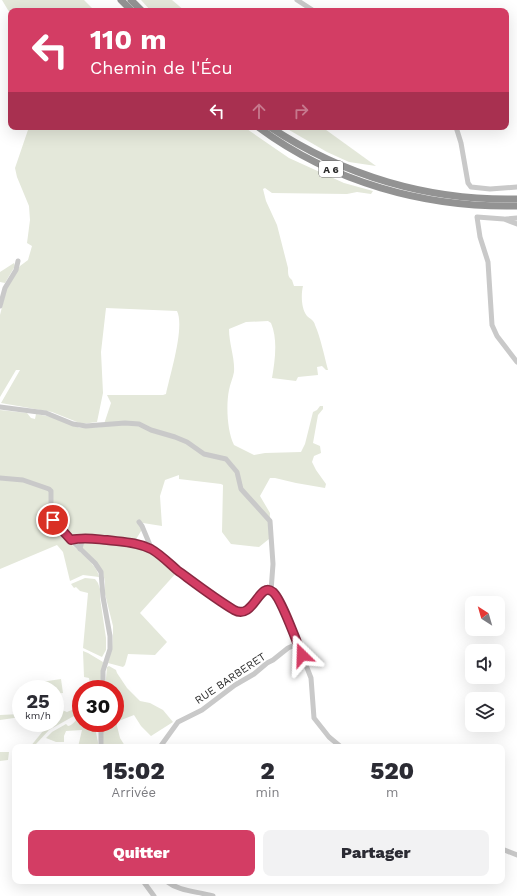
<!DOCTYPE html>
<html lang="fr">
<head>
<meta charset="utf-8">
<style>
	body { margin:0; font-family:"Work Sans",sans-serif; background:#f2f2f3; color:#2b2b33; height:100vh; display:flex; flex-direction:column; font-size:15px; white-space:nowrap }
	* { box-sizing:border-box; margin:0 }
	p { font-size:13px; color:#7c7c81 }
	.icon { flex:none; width:22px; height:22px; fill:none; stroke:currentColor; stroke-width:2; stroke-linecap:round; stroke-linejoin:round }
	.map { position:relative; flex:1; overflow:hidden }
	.sheet { position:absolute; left:12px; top:744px; width:493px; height:140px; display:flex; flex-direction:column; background:#fff; border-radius:8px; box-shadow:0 4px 16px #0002 }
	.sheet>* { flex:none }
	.top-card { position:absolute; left:8px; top:8px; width:501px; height:122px; border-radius:8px; box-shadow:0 4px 16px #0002; background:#d33d64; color:#fff; overflow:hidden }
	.needle { width:26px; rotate:323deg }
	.buttons { position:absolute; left:465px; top:596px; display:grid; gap:8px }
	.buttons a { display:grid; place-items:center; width:40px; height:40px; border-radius:8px; background:#fff; box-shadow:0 4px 16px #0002; font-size:20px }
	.speed { position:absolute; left:12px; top:680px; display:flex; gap:8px; font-size:20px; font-weight:700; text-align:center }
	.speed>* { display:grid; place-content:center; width:52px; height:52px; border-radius:50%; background:#fff; box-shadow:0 4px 16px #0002; line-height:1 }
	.speed small { font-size:10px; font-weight:400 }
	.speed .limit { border:6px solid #d22; background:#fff; color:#111 }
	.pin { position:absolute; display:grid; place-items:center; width:34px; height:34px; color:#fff; margin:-17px; border:2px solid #fff; border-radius:50%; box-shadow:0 1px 4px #0007 }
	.me { position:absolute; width:44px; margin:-22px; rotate:338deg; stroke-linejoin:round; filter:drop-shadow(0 0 3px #0008) }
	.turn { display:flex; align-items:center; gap:14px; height:84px; padding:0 16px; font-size:18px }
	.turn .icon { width:52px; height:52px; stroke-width:2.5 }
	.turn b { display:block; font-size:28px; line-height:34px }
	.lanes { display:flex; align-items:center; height:38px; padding:0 16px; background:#0003; justify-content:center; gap:20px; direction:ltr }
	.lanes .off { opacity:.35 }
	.eta { display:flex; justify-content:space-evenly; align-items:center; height:68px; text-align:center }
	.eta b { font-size:24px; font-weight:800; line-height:28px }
	.primary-button { display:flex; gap:8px; margin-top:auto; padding:8px 16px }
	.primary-button a { flex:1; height:46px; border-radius:8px; background:#d33d64; color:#fff; font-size:16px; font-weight:800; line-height:46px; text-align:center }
	.primary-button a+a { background:#f2f2f3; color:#2b2b33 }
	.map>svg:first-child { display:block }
	.green { fill:#e4e8da }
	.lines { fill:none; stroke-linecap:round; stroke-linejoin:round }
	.minor { stroke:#c9c9c9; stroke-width:5 }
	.highway { stroke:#939393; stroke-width:7 }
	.route-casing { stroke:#892841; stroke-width:10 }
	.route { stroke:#d33d64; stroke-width:7 }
	.labels { text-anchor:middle; stroke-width:4; stroke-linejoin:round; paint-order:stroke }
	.shield { fill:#fff; stroke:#6b6b6b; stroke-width:1 }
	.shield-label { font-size:10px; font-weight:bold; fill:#2c2c2c }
	.street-label { font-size:11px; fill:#2c2c2c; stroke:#fff }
</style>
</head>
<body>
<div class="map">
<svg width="517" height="896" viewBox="0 0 517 896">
	<rect width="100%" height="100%" fill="#fff"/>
	<g class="green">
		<path d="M2,0H84L95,11H11V15Z"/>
		<path d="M141,0H172L185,11H151Z"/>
		<path d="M29,127H244L289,158L344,183L373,191L371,194L357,192L347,194L272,193L265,188L263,189L266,201L277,225L288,268C288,274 288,277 292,280L294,286H303C301,294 301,309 307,316C310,319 314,320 315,325C321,339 324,355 328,370H326L322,366L317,367L318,375L298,377L296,381L272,378C275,361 278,339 271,323L268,321L246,322L229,329C229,344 235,358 234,372C233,378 230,384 229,390C226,405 227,431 234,445L254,455L265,453L301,452L305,444L313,412L317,410L320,406H323V409L318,415L313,443L320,446L321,453L314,456L312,462L316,470L326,484L325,488L296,483L275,478H270L260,496L270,513L269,539L259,547L231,544L222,532L223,485L221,484L179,479V475L165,480L160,496L162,526L143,523L141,531L135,541L109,537L70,536V543C78,551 98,565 99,577L83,575L70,581L63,552L57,545L0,569V410L27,413L31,418L35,419L36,414L52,417L80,428L103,427L111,403L107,395H163L166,394C170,375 185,327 177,311L106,308L101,352L103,393L97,422L82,424L52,412L1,403L20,370H16L0,397V315L7,287L20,266L28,260L32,246L27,243L30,220L29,206L17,177L15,168Z"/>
		<path d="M284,127H322L376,166L349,162L327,152Z"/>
		<path d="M14,263L15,266L5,283L0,282V272Z"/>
		<path d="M86,541L131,544L150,552L177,572L140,613L167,642L155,655L128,654L125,665L123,667L108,663L112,647L113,633V626L105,594V582L103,573L83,549L82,544Z"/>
		<path d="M85,578L95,579L98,583L100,589V598L106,638V650L102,657L83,648L88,593L80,591L76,587L74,588L71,584Z"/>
		<path d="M83,651L88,653L103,662L101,689H91L89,678L84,677Z"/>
		<path d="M109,666L116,670L117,673L127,688L140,701L150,703L163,710L173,722L151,736L141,726L134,715L116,722L120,738L125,746L133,744L134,747H103V723H115V689H105L107,667Z"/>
		<path d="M61,679L63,693L55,694V689H28V684Z"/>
		<path d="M81,706V712L49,730L36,744L30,747L43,731L45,723H55V708L58,711L62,710L67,712Z"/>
		<path d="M21,714V717L0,720V715Z"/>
		<path d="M81,717V723H94L99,747H78L82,730L66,731L64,736V742H56L46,738L52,732L66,724L68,726C74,725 75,719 81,717Z"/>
		<path d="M0,752H9L8,760L0,761Z"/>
	</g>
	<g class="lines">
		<g class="minor">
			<path d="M297,0L314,11"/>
			<path d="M456,127L461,143L468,183L471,187L490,189L517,187"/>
			<path d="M506,219L517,218"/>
			<path d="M517,224L504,219L477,217L480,237L488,262L492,325L497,336L517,362"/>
			<path d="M0,306L5,288L16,270L18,261"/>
			<path d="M0,407L46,413L73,424L86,426L125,423L139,424L151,430L175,437L187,442L204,454L226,459L237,472L241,489L270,521L273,564L271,591"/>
			<path d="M0,478L23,480L49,489L51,491V513L53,520L69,538L95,563L101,572L103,597L110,636V649L103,671V689"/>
			<path d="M139,522L142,526L152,550"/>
			<path d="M80,549L82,541L88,538L129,543L140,545L152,550L191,581L238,612L245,611L249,609L263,592L268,590L274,592L288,619L311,678L314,718L329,737L341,747"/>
			<path d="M101,723V747"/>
			<path d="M160,747L178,722L202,710L235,685L254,674L267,663L273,660L288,648L297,644"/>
			<path d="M502,849L517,855"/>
			<path d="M143,881L154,896"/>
			<path d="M166,881C180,892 197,891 213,896"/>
		</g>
		<g class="highway">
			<path d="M121,0L132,11"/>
			<path d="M131,0L142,11"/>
			<path d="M258,127C332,182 425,208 517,206"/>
			<path d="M270,127C344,176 429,201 517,199"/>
		</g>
	</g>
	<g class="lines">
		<g class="route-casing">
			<path id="route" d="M53,520L71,540C83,537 94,539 107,540C122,542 137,542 151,549C160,554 169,563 177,570C196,584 214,598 234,610C254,621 259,580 273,592C281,598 297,643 302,655"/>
		</g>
		<use href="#route" class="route"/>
	</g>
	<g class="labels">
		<rect class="shield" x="319" y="161" width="24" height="16" rx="3"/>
		<g class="shield-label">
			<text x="331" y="173">A 6</text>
		</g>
		<g class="street-label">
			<text transform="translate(230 678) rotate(-34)" y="4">RUE BARBERET</text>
		</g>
	</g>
</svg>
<div class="buttons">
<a><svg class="needle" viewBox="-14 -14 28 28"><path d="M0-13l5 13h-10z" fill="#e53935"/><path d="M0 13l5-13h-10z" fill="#7c7c81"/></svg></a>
<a><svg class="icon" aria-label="sound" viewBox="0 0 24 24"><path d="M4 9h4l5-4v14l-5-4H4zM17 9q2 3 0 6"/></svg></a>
<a><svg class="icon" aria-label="layers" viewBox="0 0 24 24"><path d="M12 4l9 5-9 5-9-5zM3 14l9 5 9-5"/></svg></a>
</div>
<div class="speed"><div>25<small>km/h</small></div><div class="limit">30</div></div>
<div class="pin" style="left:53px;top:520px;background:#d93025"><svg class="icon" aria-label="arrive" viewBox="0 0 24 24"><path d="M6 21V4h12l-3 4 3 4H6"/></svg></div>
<svg class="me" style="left:302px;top:655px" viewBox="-20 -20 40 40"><path d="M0-17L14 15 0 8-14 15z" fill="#d33d64" stroke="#fff" stroke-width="4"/></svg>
<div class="top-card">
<div class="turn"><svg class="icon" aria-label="left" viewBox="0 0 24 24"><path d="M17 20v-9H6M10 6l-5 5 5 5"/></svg><div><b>110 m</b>Chemin de l'Écu</div></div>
<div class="lanes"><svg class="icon" aria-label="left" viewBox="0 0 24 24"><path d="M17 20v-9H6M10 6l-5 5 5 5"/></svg><svg class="icon off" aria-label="ahead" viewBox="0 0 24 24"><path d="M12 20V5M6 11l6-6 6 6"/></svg><svg class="icon off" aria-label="right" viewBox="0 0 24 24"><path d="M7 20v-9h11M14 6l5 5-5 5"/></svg></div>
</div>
<section class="sheet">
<div class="eta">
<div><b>15:02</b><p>Arrivée</p></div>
<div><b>2</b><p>min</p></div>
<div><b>520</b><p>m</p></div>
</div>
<div class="primary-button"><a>Quitter</a><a>Partager</a></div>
</section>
</div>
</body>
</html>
